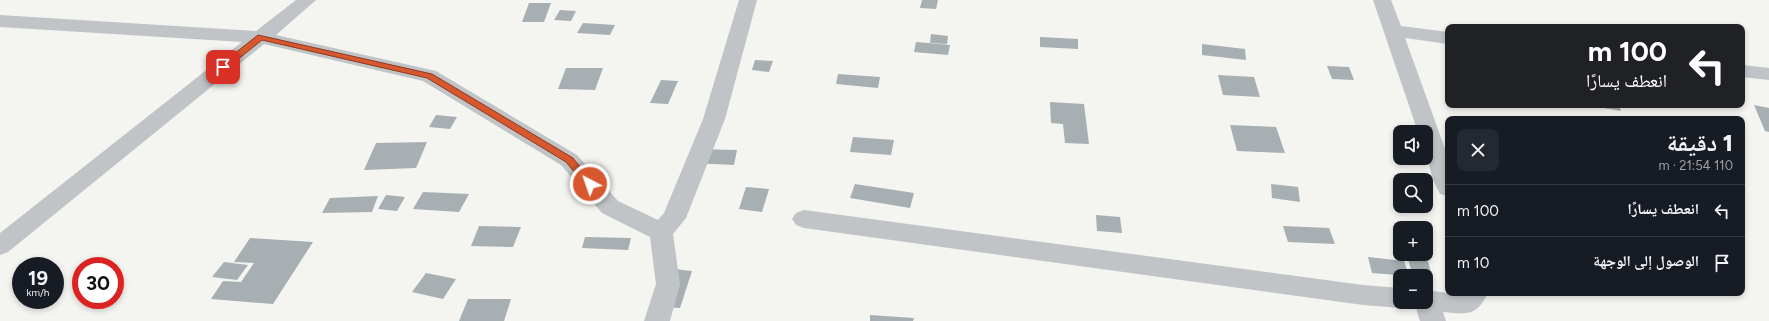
<!DOCTYPE html>
<html lang="ar">
<head>
<meta charset="utf-8">
<style>
	body { margin:0; font-family:Figtree,"Noto Naskh Arabic",sans-serif; background:#242831; color:#f1f3f6; direction:rtl; height:100vh; display:flex; flex-direction:column; font-size:15px; white-space:nowrap }
	* { box-sizing:border-box; margin:0 }
	p { font-size:13px; color:#9ea1a6 }
	.icon { flex:none; width:22px; height:22px; fill:none; stroke:currentColor; stroke-width:2; stroke-linecap:round; stroke-linejoin:round }
	.map { position:relative; flex:1; overflow:hidden; direction:ltr }
	.details { position:absolute; left:1445px; top:116px; width:300px; height:180px; display:flex; flex-direction:column; background:#171b24; border-radius:8px; box-shadow:0 2px 6px #0003; direction:rtl }
	.details>* { flex:none }
	.guide { position:absolute; left:1445px; top:24px; width:300px; height:84px; border-radius:8px; box-shadow:0 2px 6px #0003; direction:rtl; background:#202124; color:#fff; overflow:hidden }
	.buttons { position:absolute; left:1393px; top:125px; display:grid; gap:8px }
	.buttons a { display:grid; place-items:center; width:40px; height:40px; border-radius:8px; background:#171b24; box-shadow:0 2px 6px #0003; font-size:20px }
	.speed { position:absolute; left:12px; top:257px; display:flex; gap:8px; font-size:20px; font-weight:700; text-align:center }
	.speed>* { display:grid; place-content:center; width:52px; height:52px; border-radius:50%; background:#171b24; box-shadow:0 2px 6px #0003; line-height:1 }
	.speed small { font-size:10px; font-weight:400 }
	.speed .limit { border:6px solid #d22; background:#fff; color:#111 }
	.pin { position:absolute; display:grid; place-items:center; width:34px; height:34px; color:#fff; margin:-17px; border-radius:8px; box-shadow:0 2px 6px #0006 }
	.me { position:absolute; width:44px; margin:-22px; rotate:319deg; stroke-linejoin:round; filter:drop-shadow(0 0 3px #0008) }
	.turn { display:flex; align-items:center; gap:14px; height:84px; padding:0 12px; font-size:18px }
	.turn .icon { width:52px; height:52px; stroke-width:2.5 }
	.turn b { display:block; font-size:28px; line-height:34px }
	.round { display:grid; place-items:center; flex:none; width:42px; height:42px; border-radius:8px; background:#242831 }
	.headline { display:flex; align-items:center; justify-content:space-between; height:68px; padding:0 12px }
	h1 { font-size:24px; font-weight:800; line-height:30px }
	ul { padding:0; list-style:none }
	li { display:flex; align-items:center; gap:12px; height:52px; padding:0 12px; border-top:1px solid #363941 }
	li div { flex:1 }
	li b { display:block; font-size:15px }
	li em { font-style:normal }
	.map>svg:first-child { display:block }
	.building { fill:#a7afb3 }
	.lines { fill:none; stroke-linecap:round; stroke-linejoin:round }
	.street { fill:#c0c4c7; fill-rule:evenodd }
	.route { fill:#d7582e; stroke:#8c391e }
</style>
</head>
<body>
<div class="map">
<svg width="1769" height="321" viewBox="0 0 1769 321">
	<rect width="100%" height="100%" fill="#f4f4f1"/>
	<g class="building">
		<path d="M922,0H938L936,9L920,8Z"/>
		<path d="M529,3H551L544,22H522Z"/>
		<path d="M560,10L576,11L571,21L554,20Z"/>
		<path d="M583,23L615,25L610,35L577,33Z"/>
		<path d="M931,34L948,36L947,44L930,43Z"/>
		<path d="M1040,37L1078,39V49L1040,47Z"/>
		<path d="M916,42L950,45L948,55L914,52Z"/>
		<path d="M1202,44L1245,49L1246,60L1202,55Z"/>
		<path d="M755,60L773,61L769,72L752,70Z"/>
		<path d="M1327,66L1349,67L1354,80L1332,79Z"/>
		<path d="M566,68H603L595,90L558,89Z"/>
		<path d="M838,74L880,77L878,88L836,84Z"/>
		<path d="M1218,75L1254,77L1260,97L1223,95Z"/>
		<path d="M661,80L678,81L668,104L650,103Z"/>
		<path d="M1050,102L1084,104L1089,144L1065,143L1063,124L1051,123Z"/>
		<path d="M1592,105H1619L1621,111L1592,106Z"/>
		<path d="M1754,105L1769,108V132L1765,131Z"/>
		<path d="M436,115L457,117L450,129L429,127Z"/>
		<path d="M1230,125L1276,127L1285,153L1237,151Z"/>
		<path d="M853,137L894,140L891,155L850,152Z"/>
		<path d="M427,142L416,168L364,170L376,143Z"/>
		<path d="M694,149L737,150L734,165L690,163Z"/>
		<path d="M855,184L914,193L910,208L850,198Z"/>
		<path d="M1271,184L1298,187L1300,202L1272,198Z"/>
		<path d="M746,187L769,189L762,212L739,209Z"/>
		<path d="M423,192L469,194L459,212L413,209Z"/>
		<path d="M386,195L405,197L397,211L378,209Z"/>
		<path d="M378,196L372,212L322,213L330,198Z"/>
		<path d="M1096,215L1120,217L1122,233L1097,231Z"/>
		<path d="M479,226L521,227L513,247L471,246Z"/>
		<path d="M1283,226L1329,228L1335,244L1288,242Z"/>
		<path d="M585,237L631,238L628,250L582,248Z"/>
		<path d="M250,238L313,242L273,304L211,299L223,281L241,282L254,263L234,262Z"/>
		<path d="M1368,257L1404,261L1409,276L1372,273Z"/>
		<path d="M1408,259L1428,261L1433,280L1426,279V276H1413Z"/>
		<path d="M224,262L248,265L237,280L212,277Z"/>
		<path d="M664,268L692,271L680,308L652,306Z"/>
		<path d="M426,273L456,279L443,299L412,292Z"/>
		<path d="M468,299H511L504,321H459Z"/>
		<path d="M870,315L914,318L913,321H870Z"/>
	</g>
	<g class="lines">
		<g class="street">
			<path d="M296,0H316L276,35L436,71L577,155L618,201L658,220L664,213L703,119L739,0H757L725,119L686,218L673,234L680,284L670,321H644L656,284L650,237L602,213L561,165L423,81L264,44L8,252L0,255V233L242,42L0,27V15L256,31Z"/>
			<path d="M1373,0H1391L1401,26L1448,32V44L1405,38L1448,157V196L1440,194C1429,174 1426,154 1426,132H1418Z"/>
			<path d="M1742,65L1769,68V80L1742,77Z"/>
			<path d="M804,210L1363,285L1400,288V302H1410L1409,305L1400,308L1363,305L804,228L796,225L792,219L796,213Z"/>
			<path d="M1426,290L1448,293H1488C1476,317 1467,314 1443,312L1446,321H1420L1414,302H1426Z"/>
		</g>
	</g>
	<path class="route" d="M258,35L432,74L573,158L594,184L593,186H586L566,162L427,78L262,40L226,69H220V65Z"/>
</svg>
<div class="buttons">
<a><svg class="icon" aria-label="sound" viewBox="0 0 24 24"><path d="M4 9h4l5-4v14l-5-4H4zM17 9q2 3 0 6"/></svg></a>
<a><svg class="icon" aria-label="search" viewBox="0 0 24 24"><circle cx="10" cy="10" r="6"/><path d="M15 15l6 6"/></svg></a>
<a>+</a>
<a>−</a>
</div>
<div class="speed"><div>19<small>km/h</small></div><div class="limit">30</div></div>
<div class="pin" style="left:223px;top:67px;background:#d93025"><svg class="icon" aria-label="arrive" viewBox="0 0 24 24"><path d="M6 21V4h12l-3 4 3 4H6"/></svg></div>
<svg class="me" style="left:590px;top:184px" viewBox="-20 -20 40 40"><circle r="17" fill="#d7582e" stroke="#fff" stroke-width="3"/><path d="M0-11L8 9 0 5-8 9z" fill="#fff"/></svg>
<div class="guide">
<div class="turn"><svg class="icon" aria-label="left" viewBox="0 0 24 24"><path d="M17 20v-9H6M10 6l-5 5 5 5"/></svg><div><b>100 m</b>انعطف يسارًا</div></div>
</div>
<section class="details">
<div class="headline"><div><h1>1 دقيقة</h1><p>110 m · 21:54</p></div><a class="round"><svg class="icon" aria-label="close" viewBox="0 0 24 24"><path d="M6 6l12 12M18 6L6 18"/></svg></a></div>
<ul>
<li><svg class="icon" aria-label="left" viewBox="0 0 24 24"><path d="M17 20v-9H6M10 6l-5 5 5 5"/></svg><div><b>انعطف يسارًا</b></div><em>100 m</em></li>
<li><svg class="icon" aria-label="arrive" viewBox="0 0 24 24"><path d="M6 21V4h12l-3 4 3 4H6"/></svg><div><b>الوصول إلى الوجهة</b></div><em>10 m</em></li>
</ul>
</section>
</div>
</body>
</html>
